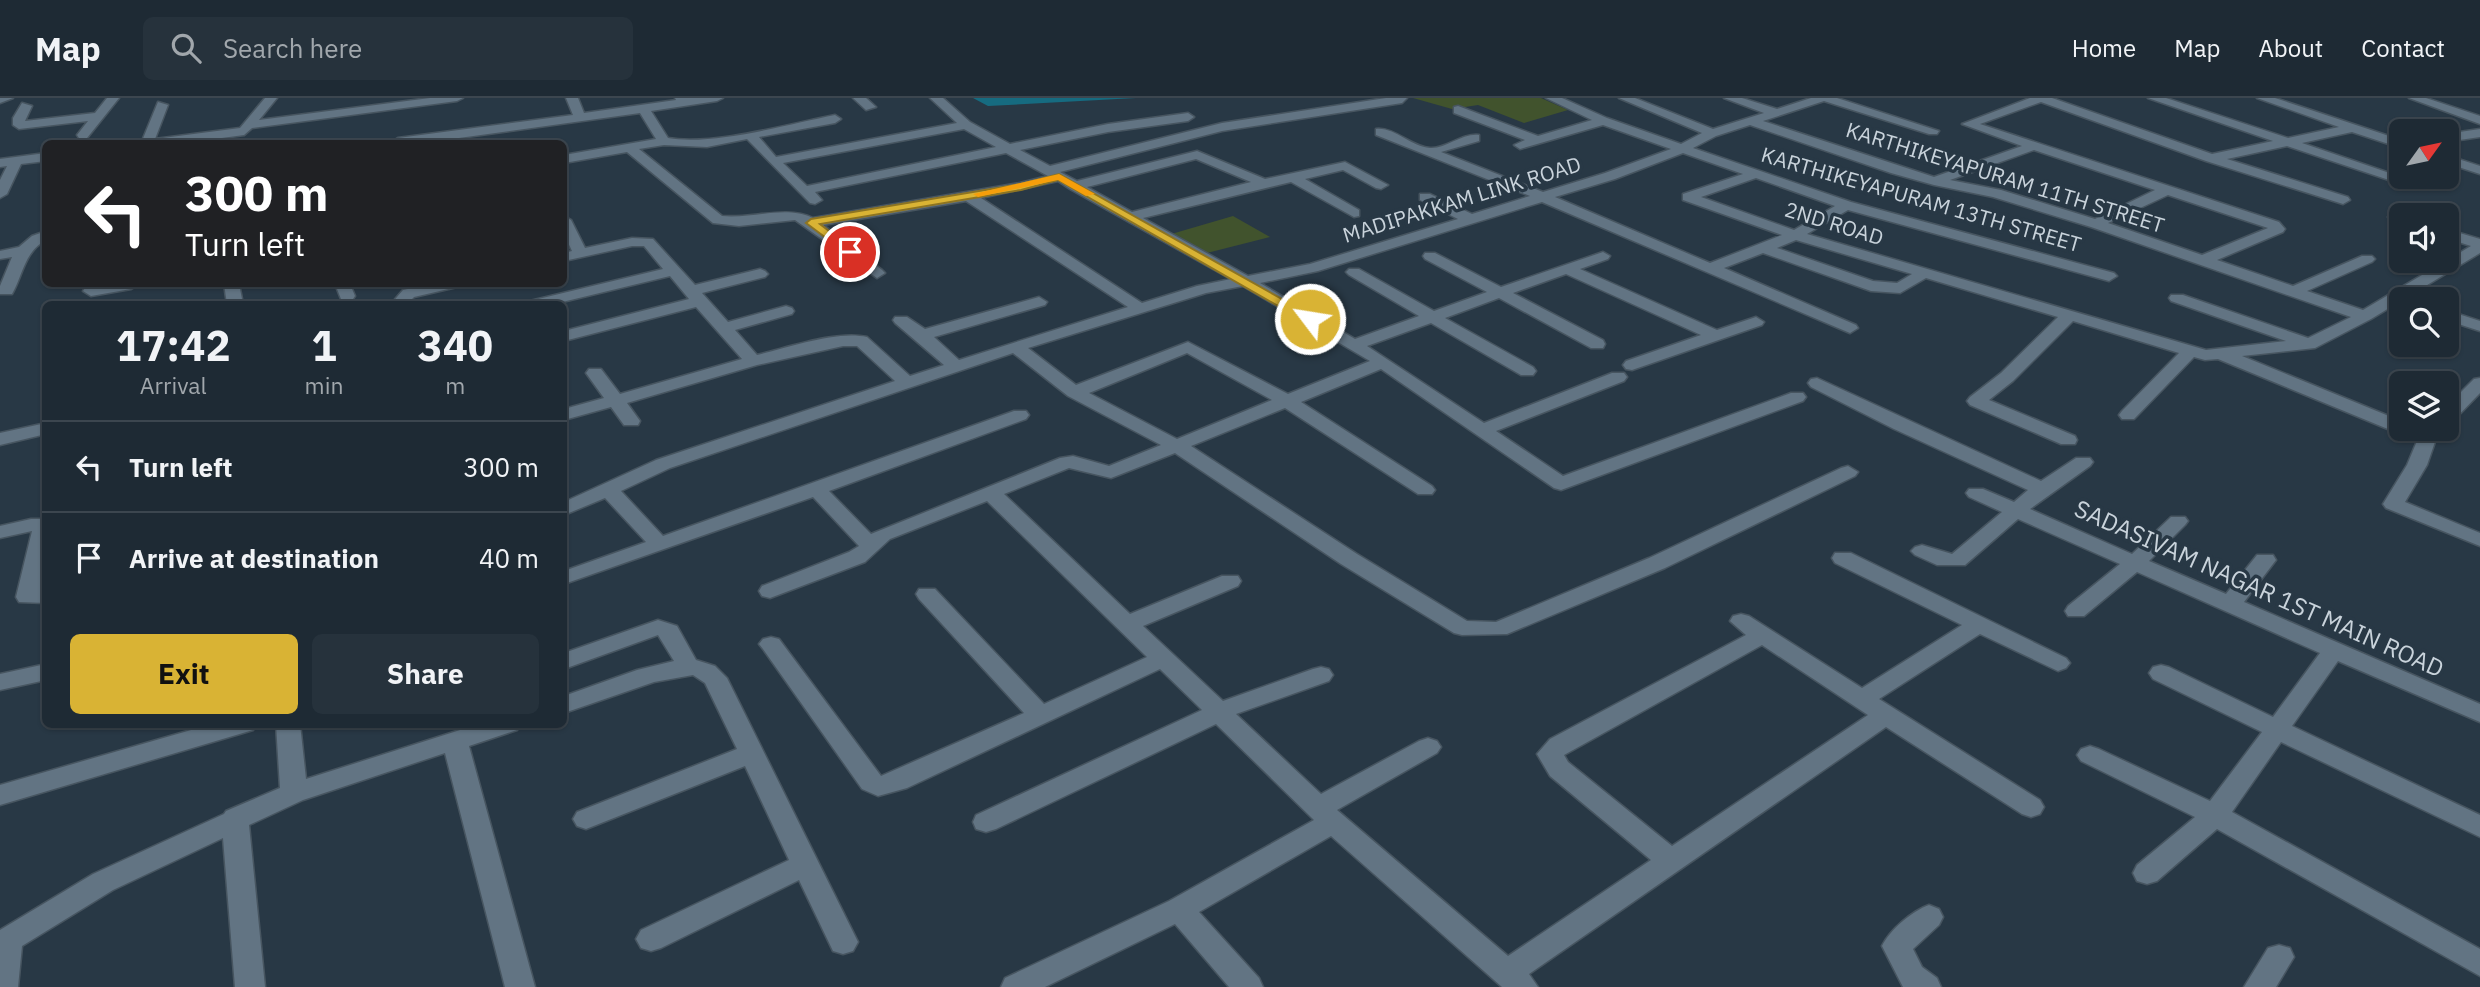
<!DOCTYPE html>
<html lang="en">
<head>
<meta charset="utf-8">
<style>
	body { margin:0; font-family:"IBM Plex Sans",sans-serif; background:#26323c; color:#f1f3f6; height:100vh; display:flex; flex-direction:column; font-size:26px; white-space:nowrap }
	* { box-sizing:border-box; margin:0 }
	p { font-size:23px; color:#a1a7ac }
	.icon { flex:none; width:38px; height:38px; fill:none; stroke:currentColor; stroke-width:2; stroke-linecap:round; stroke-linejoin:round }
	.map { position:relative; flex:1; overflow:hidden }
	.side { position:absolute; left:42px; top:203px; width:525px; height:427px; display:flex; flex-direction:column; background:#1e2a34; border-radius:10px; box-shadow:0 2px 5px #0004,0 0 0 2px #3c464f }
	.side>* { flex:none }
	.top-card { position:absolute; left:42px; top:42px; width:525px; height:147px; border-radius:10px; box-shadow:0 2px 5px #0004,0 0 0 2px #3c464f; background:#202124; color:#fff; overflow:hidden }
	.needle { width:46px; rotate:57deg }
	.buttons { position:absolute; left:2389px; top:21px; display:grid; gap:14px }
	.buttons a { display:grid; place-items:center; width:70px; height:70px; border-radius:10px; background:#1e2a34; box-shadow:0 2px 5px #0004,0 0 0 2px #3c464f; font-size:35px }
	.pin { position:absolute; display:grid; place-items:center; width:60px; height:60px; color:#fff; margin:-30px; border:4px solid #fff; border-radius:50%; box-shadow:0 2px 7px #0007 }
	.me { position:absolute; width:77px; margin:-38px; rotate:301deg; stroke-linejoin:round; filter:drop-shadow(0 0 5px #0008) }
	.turn { display:flex; align-items:center; gap:24px; height:147px; padding:0 28px; font-size:32px }
	.turn .icon { width:91px; height:91px; stroke-width:2.5 }
	.turn b { display:block; font-size:49px; line-height:60px }
	.eta { display:flex; justify-content:space-evenly; align-items:center; height:119px; text-align:center }
	.eta b { font-size:42px; font-weight:700; line-height:49px }
	.action { display:flex; gap:14px; margin-top:auto; padding:14px 28px }
	.action a { flex:1; height:80px; border-radius:10px; background:#d9b334; color:#111; font-size:28px; font-weight:700; line-height:80px; text-align:center }
	.action a+a { background:#26323c; color:#f1f3f6 }
	ul { padding:0; list-style:none }
	li { display:flex; align-items:center; gap:21px; height:91px; padding:0 28px; border-top:2px solid #3c464f }
	li div { flex:1 }
	li b { display:block; font-size:26px }
	li em { font-style:normal }
	header { display:flex; align-items:center; gap:42px; box-sizing:border-box; height:98px; padding:0 35px; background:#1e2a34; border-bottom:2px solid #3c464f }
	header strong { font-size:33px }
	nav { display:flex; gap:38px; margin-inline-start:auto; font-size:24px }
	.search { width:490px; height:63px; background:#26323c; display:flex; align-items:center; gap:18px; box-sizing:border-box; padding:0 24px; border-radius:10px; color:#a1a7ac; font-size:26px }
	.map>svg:first-child { display:block }
	.green { fill:#41532d }
	.water { fill:#166b80 }
	.lines { fill:none; stroke-linecap:round; stroke-linejoin:round }
	.minor-casing { stroke:#475560; stroke-width:3 }
	.minor { fill:#627483; fill-rule:evenodd }
	.route { fill:#d9b334; stroke:#8d7422; stroke-width:2 }
	.slow { fill:#f59e0b }
	.labels { text-anchor:middle; stroke-width:7; stroke-linejoin:round; paint-order:stroke }
	.far-street-label { font-size:21px; fill:#c9d3db; stroke:#283845 }
	.street-label { font-size:24px; fill:#c9d3db; stroke:#283845 }
</style>
</head>
<body>
<header>
<strong>Map</strong>
<div class="search"><svg class="icon" aria-label="search" viewBox="0 0 24 24"><circle cx="10" cy="10" r="6"/><path d="M15 15l6 6"/></svg>Search here</div>
<nav><a>Home</a><a>Map</a><a>About</a><a>Contact</a></nav>
</header>
<div class="map">
<svg width="2480" height="889" viewBox="0 0 2480 889">
	<rect width="100%" height="100%" fill="#283845"/>
	<g class="green">
		<path d="M1413,0H1541L1568,12L1524,25L1478,7L1452,11Z"/>
		<path d="M1233,118L1270,139L1203,156L1168,137Z"/>
	</g>
	<path class="water" d="M973,0H1136L988,8Z"/>
	<g class="lines">
		<g class="minor-casing">
			<g id="minor">
				<path d="M0,0H13L0,5Z"/>
				<path d="M107,0H119L87,40H79L77,37L88,23L19,31L13,27V20L22,5L32,8L25,23L95,15Z"/>
				<path d="M265,0H277L259,22L430,0H463L457,3L252,30L244,37L177,46H138L142,43L158,4L168,7L155,41L240,30Z"/>
				<path d="M566,0H578L584,15L676,2L675,0H723L717,3L651,13L668,40C713,48 789,26 835,17L841,21L835,25L759,39L776,59L957,25L930,0H943L970,24L1010,46L1108,26L1188,15L1194,19L1188,23L1108,34L1020,52L1050,68L1222,25L1386,0H1407L1402,5L1222,33L1060,74L1077,83L1197,53L1265,81L1345,64L1388,87L1381,91L1376,90L1343,72L1305,81L1359,112V118L1354,119L1291,84L1143,120L1248,178L1310,166L1458,121L1420,102V96H1430L1472,116L1530,98L1376,37V31C1395,29 1411,49 1430,50C1446,51 1462,35 1479,37V43L1441,54L1543,94L1605,75L1671,51L1603,27L1520,51L1514,47L1525,42L1454,15V9L1458,8L1538,38L1592,22L1546,0H1562L1607,20L1681,46L1702,35L1619,0H1635L1713,31L1764,15L1724,0H1742L1777,11L1811,0H1837L1939,33L1937,36H1929L1824,3L1763,23L1934,79L2022,48L1962,26L2030,0H2052L2212,56L2273,43L2148,0H2166L2288,40L2339,29L2257,0H2275L2401,42V50L2352,34L2302,45L2404,80L2402,83H2392L2287,48L2227,61L2348,99L2350,102L2343,106L2206,63L2041,4L1980,26L2279,124L2285,131L2283,134L2217,162L2293,188L2362,158H2372L2375,161L2372,164L2307,193L2363,212L2471,148L2446,140V131L2480,141V155L2371,221L2315,250L2242,258L2401,323V331C2414,331 2428,330 2436,341L2427,367L2405,404L2480,435V448L2386,410L2383,406L2407,367L2417,343L2218,261L2205,262L2194,259L2134,321H2122L2119,317L2122,313L2179,255L2073,223L2013,283L1989,302L2075,338L2077,342L2075,346H2061L1970,307L1967,303L1970,299L2001,275L2058,219L1926,180L1900,195L1871,193L1763,155L1724,170L1856,227L1858,230L1850,235L1542,104L1318,173L1260,185L1355,241L1419,218L1349,177L1346,174L1349,171H1359L1434,213L1487,194L1425,161L1423,158L1425,155H1435L1501,189L1603,154L1610,158L1608,161L1580,171L1717,232L1756,219L1764,224L1762,227L1632,272L1626,271L1623,267L1626,263L1701,237L1566,176L1513,195L1603,242L1605,246L1603,250H1591L1499,200L1445,220L1533,269L1536,273L1533,277H1521L1431,225L1367,248L1484,325L1612,275H1624L1627,279L1624,283L1496,333L1563,378L1791,295H1803L1806,299L1803,303L1561,392L1554,390L1381,271L1301,304L1432,388L1435,392L1432,396H1418L1285,310L1191,348L1357,456L1467,523L1496,524L1649,460L1841,370L1848,368L1858,374L1855,378L1665,470L1507,536L1462,537L1454,535L1341,466L1175,355L1111,380L1069,370L1004,396L1130,516L1222,478H1238L1241,483L1238,488L1143,528L1223,603L1313,571L1321,569L1329,571L1333,577L1329,583L1236,616L1321,696L1419,643L1428,640L1437,643L1441,649L1437,655L1337,712L1508,858L1651,762L1550,678L1537,656L1550,641L1746,537L1730,523L1733,518L1741,516L1749,518L1862,590L1962,527L1835,465L1832,460L1835,455H1851L2066,560L2070,565L2066,570L2058,573L1980,536L1879,601L2040,702L2044,709L2040,716L2031,719L2022,716L1886,629L1529,876L1538,889H1502L1331,738L1199,814L1259,880L1263,889H1229L1175,826L1045,889H1001L1005,880L1169,803L1314,722L1216,626L996,731L986,734L976,731L973,724L976,717L1202,612L1160,571L907,690L878,698L862,691L763,551L759,546L763,541L771,539L779,541L881,678L1024,615L919,501L916,496L919,491H935L1044,606L1147,559L987,403L890,441L865,464L770,500L762,498L759,493L762,488L849,454L859,448L813,399L564,486V473L646,444L605,400L564,417V404L656,362L895,283L857,248H843L757,267L627,305L640,323L638,327H624L611,309L564,322V311L604,300L586,275L589,271H601L620,296L742,261L696,209L564,243V233L689,201L670,178L554,206H528L530,203L663,171L644,148H632L564,163V155L572,153L564,136V118L571,122L585,150L632,140L653,141L695,187L760,171L765,173L768,176L765,179L702,195L728,224L786,208L792,210L794,213L792,216L735,232L757,257C787,250 837,232 867,239L910,278L944,267L895,225L893,222L895,219H907L925,231L1039,199L1047,204L1045,207L934,239L959,262L1128,209L966,103L823,127L882,172L885,175L877,180L795,122L739,128L713,125L627,54L564,65V57L656,41L640,15L415,46L392,44L398,40L573,17ZM1750,27L1891,75L1934,87L1993,99L2091,129L2351,219L2308,240L2183,197H2171L2169,200L2171,203L2286,243L2206,252L1807,136L1848,112L2109,183L2117,178L2114,175L1851,104L1693,50L1716,38ZM964,31L996,49L807,88L783,65ZM747,41L810,105L815,106L822,102L815,94L1006,55L1048,78L1020,85L813,120C786,107 752,121 722,118L639,51L664,47L707,49ZM2034,52L2155,92L2095,121L2001,92L1950,82ZM1683,55L1743,76L1683,96V102L1782,137L1710,165L1555,99L1615,81ZM1196,61L1251,84L1132,114L1087,89ZM1756,80L1835,108L1794,132L1701,99ZM1058,83L1070,91L1231,181L1197,188L1142,205L981,100ZM2168,97L2268,130L2202,157L2108,125ZM1796,142L1912,176L1897,185L1873,183L1777,150ZM1243,188L1370,263L1288,296L1188,244L1076,287L1028,250L1206,195ZM1013,255L1068,298L1161,347L1109,368L1073,358L1060,360L871,436L829,393L1026,321L1029,317L1026,313H1014L663,438L621,393L670,370ZM1187,255L1272,302L1177,341L1089,295ZM1762,547L1868,617L1672,748L1568,664L1564,657Z"/>
				<path d="M853,0H866L876,9L866,12Z"/>
				<path d="M2409,0H2426L2480,18V26Z"/>
				<path d="M2480,31V39L2446,44V36Z"/>
				<path d="M46,55V63L21,66L7,96L0,100V82L7,68L0,69V61Z"/>
				<path d="M2446,57L2480,68V76L2446,65Z"/>
				<path d="M2395,115L2404,117H2401V125L2388,119Z"/>
				<path d="M46,133V142C24,154 23,177 12,196H0V188L12,159L0,161V153L19,149L32,138Z"/>
				<path d="M107,186H139L131,191L91,198L83,193L85,190Z"/>
				<path d="M224,186H239L243,206H227Z"/>
				<path d="M335,186H350L355,198L353,201H341Z"/>
				<path d="M431,186H459L457,189L414,199L407,206H391L403,192Z"/>
				<path d="M2446,212L2480,223V233L2446,222Z"/>
				<path d="M1817,280L2041,383L2076,360H2090L2093,364L2090,368L2030,411L2132,456L2171,419H2185L2188,423L2185,427L2149,463L2226,496L2257,457H2273L2276,462L2244,504L2480,606V624L2338,563L2292,628L2480,717V739L2281,644L2232,714L2480,851V878L2217,731L2157,783L2147,786L2137,783L2133,775L2137,767L2195,719L2081,663L2077,657L2081,651L2090,648L2099,651L2210,703L2262,634L2153,581L2149,575L2153,569L2161,567L2169,569L2273,619L2320,555L2137,474L2084,518H2068L2065,513L2068,508L2120,466L2018,421L1965,467H1937L1915,457L1911,453L1915,449L1922,447L1952,456L2002,414L1969,399L1966,395L1969,391H1983L2014,404L2028,392L1894,331L1811,289L1808,285L1811,281Z"/>
				<path d="M2480,280V295L2452,324L2446,325V309L2474,281Z"/>
				<path d="M46,325V336L0,347V335Z"/>
				<path d="M31,421H46V466L40,491H46V505L19,504L16,499L32,433L0,440V428Z"/>
				<path d="M658,522L677,528L696,562L715,568L727,580L858,844L853,853L843,856L833,853L799,782L661,850L651,853L641,850L636,841L641,832L789,762L745,668L586,731L577,728L573,721L577,714L737,651L705,585L693,577L654,584L564,615V598L637,572L674,563L658,537L564,571V555Z"/>
				<path d="M46,566V582L0,592V576Z"/>
				<path d="M212,626H256L253,632L0,707V687Z"/>
				<path d="M276,626H300L306,681L479,626H520L517,632L469,648L535,889H505L445,655L303,702L249,727L265,889H235L223,740L113,792L22,848L18,889H0V832L93,776L224,716L226,713L280,690Z"/>
				<path d="M1929,807L1939,811L1943,819L1939,827L1913,851L1922,869L1937,880L1941,889H1903L1882,848C1890,832 1912,813 1929,807Z"/>
				<path d="M2279,847L2290,850L2294,859L2276,889H2244L2268,850Z"/>
			</g>
		</g>
		<use href="#minor" class="minor"/>
	</g>
	<path class="route" d="M1059,76L1314,219L1316,221L1314,224H1306L1058,82L1021,92L820,126L854,152L855,154L850,158L806,125L811,121L1021,86Z"/>
	<path class="slow" d="M1059,76L1095,96L1086,98L1058,82L978,99L973,96Z"/>
	<g class="labels">
		<g class="far-street-label">
			<text transform="translate(2005 80) rotate(17)" y="7">KARTHIKEYAPURAM 11TH STREET</text>
			<text transform="translate(1462 102) rotate(-17)" y="7">MADIPAKKAM LINK ROAD</text>
			<text transform="translate(1921 102) rotate(16)" y="7">KARTHIKEYAPURAM 13TH STREET</text>
			<text transform="translate(1834 126) rotate(17)" y="7">2ND ROAD</text>
		</g>
		<g class="street-label">
			<text transform="translate(2259 491) rotate(24)" y="8">SADASIVAM NAGAR 1ST MAIN ROAD</text>
		</g>
	</g>
</svg>
<div class="buttons">
<a><svg class="needle" viewBox="-14 -14 28 28"><path d="M0-13l5 13h-10z" fill="#e53935"/><path d="M0 13l5-13h-10z" fill="#a1a7ac"/></svg></a>
<a><svg class="icon" aria-label="sound" viewBox="0 0 24 24"><path d="M4 9h4l5-4v14l-5-4H4zM17 9q2 3 0 6"/></svg></a>
<a><svg class="icon" aria-label="search" viewBox="0 0 24 24"><circle cx="10" cy="10" r="6"/><path d="M15 15l6 6"/></svg></a>
<a><svg class="icon" aria-label="layers" viewBox="0 0 24 24"><path d="M12 4l9 5-9 5-9-5zM3 14l9 5 9-5"/></svg></a>
</div>
<div class="pin" style="left:850px;top:154px;background:#d93025"><svg class="icon" aria-label="arrive" viewBox="0 0 24 24"><path d="M6 21V4h12l-3 4 3 4H6"/></svg></div>
<svg class="me" style="left:1310px;top:221px" viewBox="-20 -20 40 40"><circle r="17" fill="#d9b334" stroke="#fff" stroke-width="3"/><path d="M0-11L8 9 0 5-8 9z" fill="#fff"/></svg>
<div class="top-card">
<div class="turn"><svg class="icon" aria-label="left" viewBox="0 0 24 24"><path d="M17 20v-9H6M10 6l-5 5 5 5"/></svg><div><b>300 m</b>Turn left</div></div>
</div>
<section class="side">
<div class="eta">
<div><b>17:42</b><p>Arrival</p></div>
<div><b>1</b><p>min</p></div>
<div><b>340</b><p>m</p></div>
</div>
<ul>
<li><svg class="icon" aria-label="left" viewBox="0 0 24 24"><path d="M17 20v-9H6M10 6l-5 5 5 5"/></svg><div><b>Turn left</b></div><em>300 m</em></li>
<li><svg class="icon" aria-label="arrive" viewBox="0 0 24 24"><path d="M6 21V4h12l-3 4 3 4H6"/></svg><div><b>Arrive at destination</b></div><em>40 m</em></li>
</ul>
<div class="action"><a>Exit</a><a>Share</a></div>
</section>
</div>
</body>
</html>
